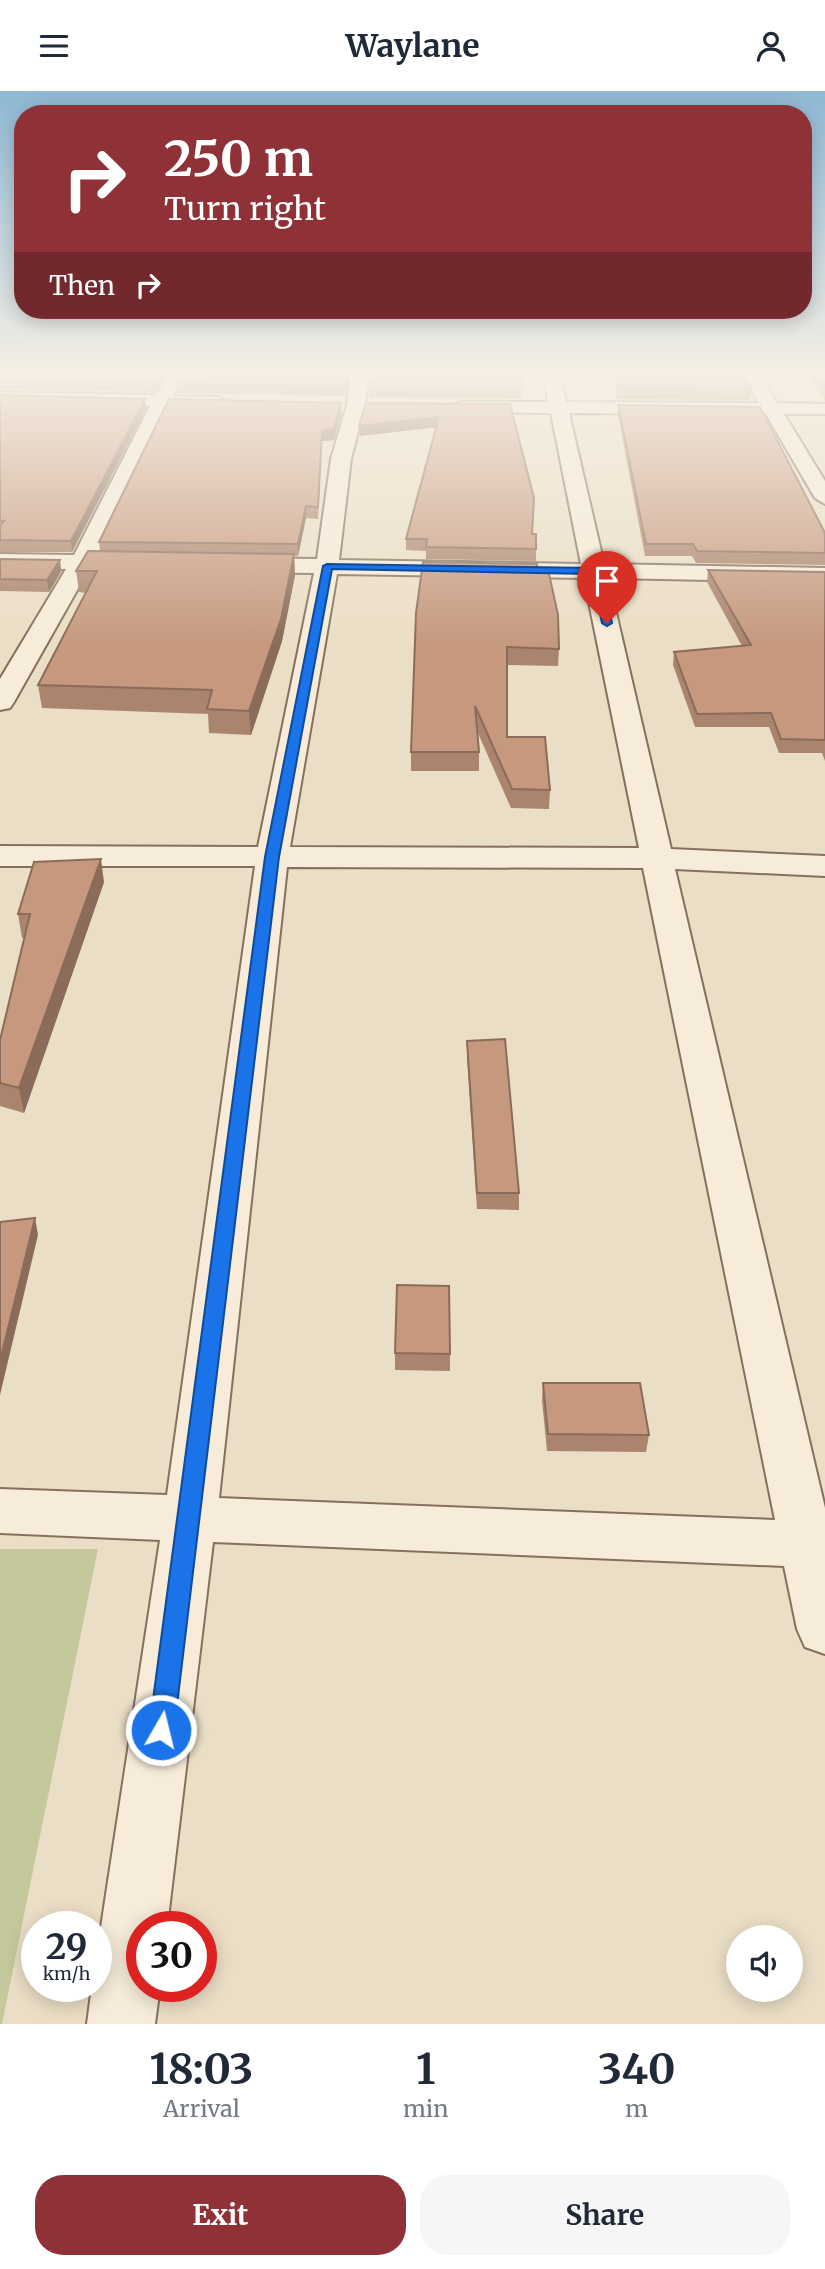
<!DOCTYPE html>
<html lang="en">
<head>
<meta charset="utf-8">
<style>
	body { margin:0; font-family:Merriweather,serif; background:#f6f6f7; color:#1f2937; height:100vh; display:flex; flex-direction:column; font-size:26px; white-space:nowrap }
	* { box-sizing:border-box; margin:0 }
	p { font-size:23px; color:#747a83 }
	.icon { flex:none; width:38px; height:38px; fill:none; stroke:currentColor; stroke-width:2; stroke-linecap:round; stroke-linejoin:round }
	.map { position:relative; height:1933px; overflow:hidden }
	.details { display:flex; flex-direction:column; background:#fff; flex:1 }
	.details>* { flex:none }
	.hud { position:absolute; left:14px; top:14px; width:798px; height:214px; border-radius:28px; box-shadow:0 4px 18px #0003; background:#8f3237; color:#fff; overflow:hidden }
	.buttons { position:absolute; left:726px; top:1834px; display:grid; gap:14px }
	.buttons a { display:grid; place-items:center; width:77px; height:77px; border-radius:50%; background:#fff; box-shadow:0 4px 18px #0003; font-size:35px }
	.speed { position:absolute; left:21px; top:1820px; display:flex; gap:14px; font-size:35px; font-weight:700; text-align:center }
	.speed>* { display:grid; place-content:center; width:91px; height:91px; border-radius:50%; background:#fff; box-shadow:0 4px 18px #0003; line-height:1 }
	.speed small { font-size:18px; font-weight:400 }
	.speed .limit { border:10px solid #d22; background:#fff; color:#111 }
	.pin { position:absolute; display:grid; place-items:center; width:60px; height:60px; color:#fff; margin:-72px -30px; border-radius:50% 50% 50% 0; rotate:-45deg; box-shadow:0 0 7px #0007 }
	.pin .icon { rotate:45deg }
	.me { position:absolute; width:77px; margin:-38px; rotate:8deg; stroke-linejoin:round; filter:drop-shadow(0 0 5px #0008) }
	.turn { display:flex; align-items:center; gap:24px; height:147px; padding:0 35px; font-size:32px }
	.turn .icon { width:91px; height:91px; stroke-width:2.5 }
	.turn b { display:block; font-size:49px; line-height:60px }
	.then { display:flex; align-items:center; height:66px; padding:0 35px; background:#0003; gap:14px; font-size:26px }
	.eta { display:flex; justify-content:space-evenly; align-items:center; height:119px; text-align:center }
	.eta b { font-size:42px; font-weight:700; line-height:49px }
	.button { display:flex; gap:14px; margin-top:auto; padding:14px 35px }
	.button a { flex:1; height:80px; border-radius:28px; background:#8f3237; color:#fff; font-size:28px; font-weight:700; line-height:80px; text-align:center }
	.button a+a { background:#f6f6f7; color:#1f2937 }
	header { display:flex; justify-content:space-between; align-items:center; height:91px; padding:0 35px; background:#fff; font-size:32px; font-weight:700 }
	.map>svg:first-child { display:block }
	.green { fill:#c5c89b }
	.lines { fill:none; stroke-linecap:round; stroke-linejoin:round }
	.street-casing { stroke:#85705d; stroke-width:4 }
	.street { fill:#f6ecd9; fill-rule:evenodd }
	.wall { fill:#aa846d }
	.shaded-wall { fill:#8b6b59 }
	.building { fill:#c6997f; stroke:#8b6b59; stroke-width:2 }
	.route { fill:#1a73e8; stroke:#114b97; stroke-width:2 }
</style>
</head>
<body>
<header><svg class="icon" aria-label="menu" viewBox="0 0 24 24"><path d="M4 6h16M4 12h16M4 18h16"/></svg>Waylane<svg class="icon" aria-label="person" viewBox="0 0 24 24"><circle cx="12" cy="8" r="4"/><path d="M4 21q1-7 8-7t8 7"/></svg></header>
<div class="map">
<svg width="825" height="1933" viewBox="0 0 825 1933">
	<rect width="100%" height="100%" fill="#ebdec6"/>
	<path class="green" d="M0,1458H98L2,1933H0Z"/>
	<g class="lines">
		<g class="street-casing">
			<g id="street">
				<path d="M170,282H187L173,305L218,306L227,311L218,316L167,315L97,465H134L145,472L134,479L89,478L14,611L10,617L0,619V588L66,478L0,477V463L74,464L150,315L0,311V301L156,304Z"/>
				<path d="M351,282H368L365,314L351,368L339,469L581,473L551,322L460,321L451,316L460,311H548L543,282H560L566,311L759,312L742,282H759L777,312L825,313V323H784L825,390V413L815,407L766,323L569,322L604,473L825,477V491L608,487L671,758L825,765V785L675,778L825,1417V1563L805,1556L797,1538L784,1475L213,1451L167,1836H142V1895H160L155,1933H87L92,1895H96V1869L160,1449L0,1442V1398L167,1404L255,775H0V755L258,756L314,482L243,481L235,479L231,474L235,469L243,467L317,468L331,368L347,314ZM337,483L584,487L639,757L290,756ZM287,776L643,777L775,1429L219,1407Z"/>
			</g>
		</g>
		<use href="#street" class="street"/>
	</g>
	<g class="wall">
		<path d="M0,282H167L155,301L0,298Z"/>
		<path d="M349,282L346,305L178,302L177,293Z"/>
		<path d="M617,282H744L752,297L750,309L616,308Z"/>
		<path d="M806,282H825V310Z"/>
		<path d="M369,297H523L522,307L369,306Z"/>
		<path d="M0,304L146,318L72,461H0Z"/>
		<path d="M510,313L532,443L536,458V470L426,468V460L406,459V448L436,336L360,345Z"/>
		<path d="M618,314L825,442V474L696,472L692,465H645L618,324Z"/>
		<path d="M342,322L334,349L322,350L318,428L306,427L298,465H294L295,484L282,550L251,644L209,642L208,623L42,617L38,594L86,502L79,501L76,480L100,460L99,451Z"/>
		<path d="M0,468L60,469L61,481L49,501L0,500Z"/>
		<path d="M537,478L559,558L558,575L507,574V646L550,699L549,718L511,717L477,640L479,661V680H411V661Z"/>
		<path d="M708,479L825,481V670L822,662H779L769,636H695L673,574L674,561L742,555L707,491Z"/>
		<path d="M104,791L24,1022L0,1015V949L24,846L22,847L18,823Z"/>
		<path d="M467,950L519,1102V1119L477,1118L467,966Z"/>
		<path d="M395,1262L450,1263V1280L395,1279Z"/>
		<path d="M543,1292L649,1344L646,1361L547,1360L542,1309Z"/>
	</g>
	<g class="shaded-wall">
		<path d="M160,282H167L155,301L154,292Z"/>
		<path d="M347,282H349L346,305L345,296Z"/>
		<path d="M145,308L146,318L72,461L71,450Z"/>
		<path d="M341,312L342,322L334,349L322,350L318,428L322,340Z"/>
		<path d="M439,326V336L360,345L359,335Z"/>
		<path d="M306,415V427L298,465V453Z"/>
		<path d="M294,463L295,484L282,550L251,644L249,620Z"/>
		<path d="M60,469L61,481L49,501L47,489Z"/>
		<path d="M101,768L104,791L24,1022L19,997Z"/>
		<path d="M35,1127L38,1144L0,1304V1270Z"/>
	</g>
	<g class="building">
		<path d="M0,282H160L154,292L0,289Z"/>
		<path d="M183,282H347L345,296L177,293Z"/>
		<path d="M370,282H520L523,297H369Z"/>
		<path d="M617,282H744L752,297L617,295Z"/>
		<path d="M814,282H825V298Z"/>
		<path d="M0,304L145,308L71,450L0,449V435L4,430H0Z"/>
		<path d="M169,308L341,312L334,338L322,340L318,416L306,415L298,453L99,451Z"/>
		<path d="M366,312L510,313L534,407L532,443H536V458L426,456L427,448H406L439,326L359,335Z"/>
		<path d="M618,314L760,316L825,442V462L697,460L693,453H646Z"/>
		<path d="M88,460L294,463L281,528L249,620L207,618L212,599L38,594L97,480H76Z"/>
		<path d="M0,468L60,469L47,489L0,488Z"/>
		<path d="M423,471L537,473V478H548L558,524L559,558L507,556V646H545L550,699L512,698L475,615L479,661H411L416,522Z"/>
		<path d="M708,479L825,481V649L781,648L771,622L697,623L674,561L751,554Z"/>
		<path d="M101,768L19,997L0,992V949L30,823H18L34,771Z"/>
		<path d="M505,948L519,1102H477L467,950Z"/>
		<path d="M35,1127L0,1270V1131Z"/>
		<path d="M397,1194L449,1195L450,1263L395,1262Z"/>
		<path d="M543,1292H640L649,1344L548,1343Z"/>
	</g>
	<linearGradient id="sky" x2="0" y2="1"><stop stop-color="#8eb8d4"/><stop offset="0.51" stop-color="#f6f0e5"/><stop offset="1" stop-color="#f6f0e5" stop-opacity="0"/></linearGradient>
	<rect width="825" height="553" fill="url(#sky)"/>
	<path class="route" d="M327,473L596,477L601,480L612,532L607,535L602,532L592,483L332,478L279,766L174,1639L170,1648L161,1651L152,1648L149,1639L265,766L323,475Z"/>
</svg>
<div class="buttons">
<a><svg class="icon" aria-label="sound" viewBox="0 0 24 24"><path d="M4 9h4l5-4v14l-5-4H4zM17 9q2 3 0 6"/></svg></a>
</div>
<div class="speed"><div>29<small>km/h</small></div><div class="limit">30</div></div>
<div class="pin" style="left:607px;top:532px;background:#d93025"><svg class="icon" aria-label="arrive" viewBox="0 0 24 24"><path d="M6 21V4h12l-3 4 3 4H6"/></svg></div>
<svg class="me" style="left:161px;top:1639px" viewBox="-20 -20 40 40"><circle r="17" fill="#1a73e8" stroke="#fff" stroke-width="3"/><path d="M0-11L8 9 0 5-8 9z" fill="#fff"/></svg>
<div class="hud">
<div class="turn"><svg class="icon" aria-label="right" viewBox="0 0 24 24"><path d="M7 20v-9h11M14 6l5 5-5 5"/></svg><div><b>250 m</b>Turn right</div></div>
<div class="then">Then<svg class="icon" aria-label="right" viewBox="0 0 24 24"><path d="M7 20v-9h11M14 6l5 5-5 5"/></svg></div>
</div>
</div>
<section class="details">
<div class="eta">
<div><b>18:03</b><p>Arrival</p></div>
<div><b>1</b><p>min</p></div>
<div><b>340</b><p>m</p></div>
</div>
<div class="button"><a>Exit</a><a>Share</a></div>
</section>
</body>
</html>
